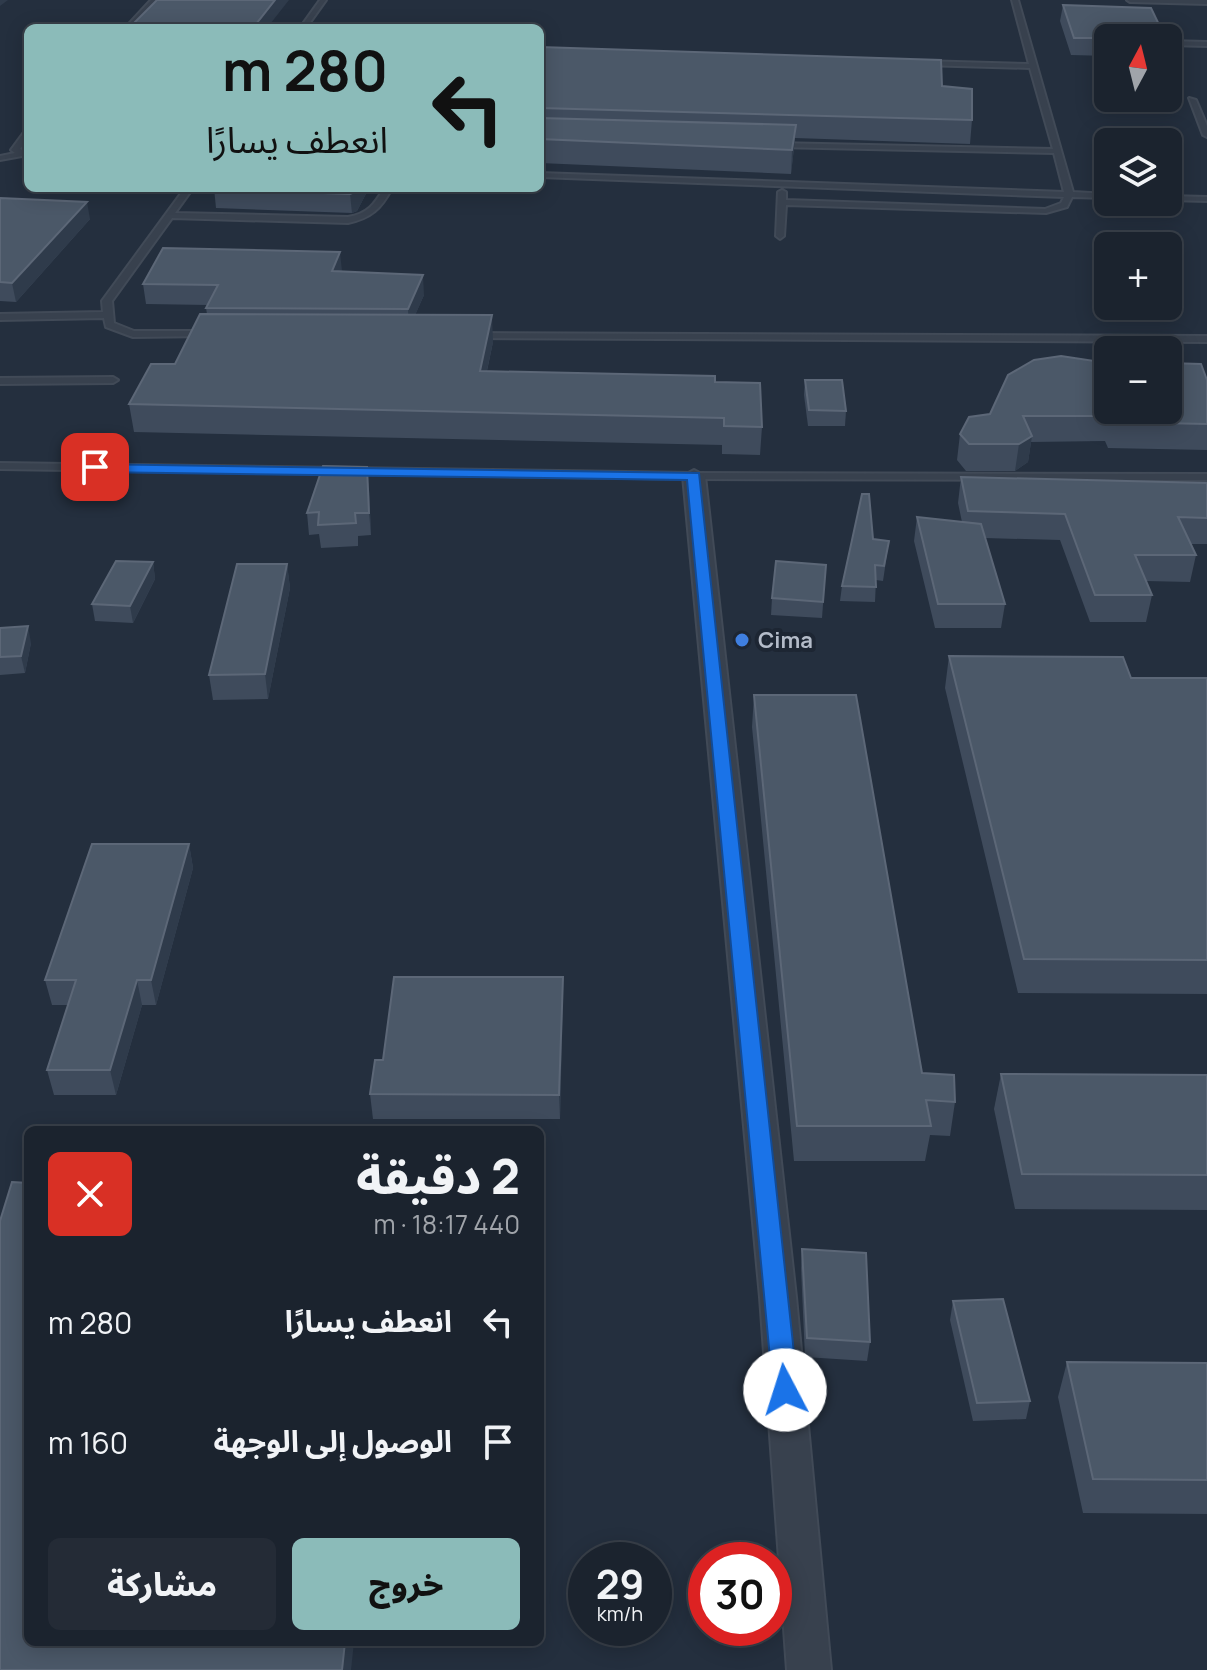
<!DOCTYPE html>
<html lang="ar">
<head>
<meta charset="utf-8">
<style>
	body { margin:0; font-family:Manrope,"Noto Sans Arabic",sans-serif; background:#242b36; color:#f1f3f6; direction:rtl; height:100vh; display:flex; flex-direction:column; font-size:30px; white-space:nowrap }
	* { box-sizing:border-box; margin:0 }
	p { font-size:26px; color:#a0a4aa }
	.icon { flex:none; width:44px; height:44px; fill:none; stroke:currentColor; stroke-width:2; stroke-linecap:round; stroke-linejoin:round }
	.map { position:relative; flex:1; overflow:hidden; direction:ltr }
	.sheet { position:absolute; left:24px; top:1126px; width:520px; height:520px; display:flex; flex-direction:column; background:#1b232e; border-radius:12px; box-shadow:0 4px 20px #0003,0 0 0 2px #39404a; direction:rtl }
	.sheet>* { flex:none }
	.top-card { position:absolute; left:24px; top:24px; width:520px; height:168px; border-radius:12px; box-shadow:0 4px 20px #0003,0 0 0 2px #39404a; direction:rtl; background:#8bbbb9; color:#111; overflow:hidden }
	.needle { width:52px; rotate:7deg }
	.buttons { position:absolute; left:1094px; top:24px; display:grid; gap:16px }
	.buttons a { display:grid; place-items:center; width:88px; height:88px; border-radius:12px; background:#1b232e; box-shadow:0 4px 20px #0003,0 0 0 2px #39404a; font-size:40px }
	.speed { position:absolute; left:568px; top:1542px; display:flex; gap:16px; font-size:40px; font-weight:700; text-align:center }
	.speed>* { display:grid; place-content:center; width:104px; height:104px; border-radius:50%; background:#1b232e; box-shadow:0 4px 20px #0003,0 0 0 2px #39404a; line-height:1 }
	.speed small { font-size:20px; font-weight:400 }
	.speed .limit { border:12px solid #d22; background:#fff; color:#111 }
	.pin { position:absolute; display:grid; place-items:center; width:68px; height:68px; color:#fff; margin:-34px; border-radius:16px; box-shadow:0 4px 12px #0006 }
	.me { position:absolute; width:88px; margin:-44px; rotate:355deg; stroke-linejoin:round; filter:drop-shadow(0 0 6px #0008) }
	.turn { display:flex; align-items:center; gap:28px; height:168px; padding:0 24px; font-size:36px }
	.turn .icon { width:104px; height:104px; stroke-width:2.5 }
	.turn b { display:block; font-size:56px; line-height:68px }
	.round { display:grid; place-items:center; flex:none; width:84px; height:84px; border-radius:12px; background:#242b36 }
	.headline { display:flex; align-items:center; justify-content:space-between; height:136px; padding:0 24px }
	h1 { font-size:48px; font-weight:800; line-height:60px }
	.cta { display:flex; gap:16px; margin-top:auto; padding:16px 24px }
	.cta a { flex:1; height:92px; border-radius:12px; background:#8bbbb9; color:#111; font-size:32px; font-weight:800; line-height:92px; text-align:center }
	.cta a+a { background:#242b36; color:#f1f3f6 }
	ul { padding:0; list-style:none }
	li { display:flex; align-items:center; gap:24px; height:120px; padding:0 24px }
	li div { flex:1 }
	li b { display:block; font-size:30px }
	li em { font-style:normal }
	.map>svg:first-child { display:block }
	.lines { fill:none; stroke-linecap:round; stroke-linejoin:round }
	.service-casing { stroke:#414a57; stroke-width:4 }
	.minor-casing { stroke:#414a57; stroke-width:4 }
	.service { fill:#38414e; fill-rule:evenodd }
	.minor { fill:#38414e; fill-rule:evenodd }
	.wall { fill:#3f4b5c }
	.shaded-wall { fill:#2f3b4b }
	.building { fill:#4b5868; stroke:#5c6777; stroke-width:2 }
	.route { fill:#1a73e8; stroke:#114b97; stroke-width:2 }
	.shop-dot { fill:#3f7fe0; stroke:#1d2633; stroke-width:3 }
	.labels { text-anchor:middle; stroke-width:8; stroke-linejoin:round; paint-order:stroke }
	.poi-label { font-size:22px; font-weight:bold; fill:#b4bcc9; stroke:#1d2633; text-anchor:start }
</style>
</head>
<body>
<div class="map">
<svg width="1207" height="1670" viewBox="0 0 1207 1670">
	<rect width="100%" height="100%" fill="#242f3e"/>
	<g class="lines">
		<g class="service-casing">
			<g id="service">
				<path d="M151,0H158L132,28H125Z"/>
				<path d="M320,0H326L306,28H300Z"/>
				<path d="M1012,0H1018L1073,192L1108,194V198L1072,197L1067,207L1046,213L786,205L784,236L780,239L776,236L778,192L782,190L786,192V200L1045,209L1061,203L1064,197L540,177V173L1064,192L1054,153L776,147L772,145L776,143L1053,149L1030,68L922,65L919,63L922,61L1029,64Z"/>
				<path d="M1127,0H1207V4L1130,2Z"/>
				<path d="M1168,41L1207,42V46L1168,45Z"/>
				<path d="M1189,98L1196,100L1207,126V137L1203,135Z"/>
				<path d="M25,131H28V138L20,149L28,153V158L22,156L0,160V156L15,153L11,150Z"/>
				<path d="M185,188H193L175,213L348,217C367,214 375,204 384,188H392C381,209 371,218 348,223L172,218L112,301L114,323L134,331H207L212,334L210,336L133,337L106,327L104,318L0,320V314L103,312L102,301Z"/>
				<path d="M1168,196L1207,197V201L1168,200Z"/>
				<path d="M475,333L1207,336V342L472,338V334Z"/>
				<path d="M0,378L113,377L118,380L113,383L0,384Z"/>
				<path d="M0,463L694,473L1207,474V480L694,479L0,469Z"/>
			</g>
		</g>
		<g class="minor-casing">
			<path id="minor" d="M694,470L705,476L796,1297L831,1670H787L760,1297L683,476Z"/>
		</g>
		<use href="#service" class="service"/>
		<use href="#minor" class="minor"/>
	</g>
	<g class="wall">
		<path d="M1063,5L1164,35V38H1108V56L1071,55L1060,21Z"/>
		<path d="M540,47L942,86L972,120L970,144L795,138L791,174L540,163Z"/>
		<path d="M214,188H369L357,211L352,213L216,208Z"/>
		<path d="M0,198L90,219L16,302L0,301Z"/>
		<path d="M342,272L424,295L415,315L493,342L487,371L715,382L762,427L760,455L722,454V445L134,432L129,404L175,364L207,314L206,308L208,305L146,304L143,284Z"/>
		<path d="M1108,352V410L1207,380V450L1108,448L1105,441L1031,442L1028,462L1015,471H966L957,460L960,434L990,414L1106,363Z"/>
		<path d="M805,380L846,411L845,426H808L804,395Z"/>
		<path d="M961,477L1207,483V544H1191L1196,555L1190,582L1146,581L1152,595L1146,622H1090L1060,540L985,538L1005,604L1001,628H935L914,541L917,517L962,522L958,503Z"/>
		<path d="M369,489L371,535L358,536V546L321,548L319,534L309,535L307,513Z"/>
		<path d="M873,539L889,541L883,581L876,580L875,602L840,601L842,586Z"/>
		<path d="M153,562L155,579L133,623L95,621L92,604Z"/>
		<path d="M287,564L290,588L268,699L213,700L209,675Z"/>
		<path d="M826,565L822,618L771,615L772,598Z"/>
		<path d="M0,628L31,643L25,673L0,675Z"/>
		<path d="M949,656L1131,678H1207V994L1018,993L945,688Z"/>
		<path d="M754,695L922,1073L955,1102L950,1136L930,1135L925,1161H794L752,727Z"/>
		<path d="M189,844L193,868L156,1005H142L116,1095H54L47,1070L68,1005H52L45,980Z"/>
		<path d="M563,977L560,1119H373L370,1094L383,1060Z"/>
		<path d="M1001,1074L1207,1075V1210L1015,1209L994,1109Z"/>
		<path d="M802,1249L870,1342L867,1361L805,1357L801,1268Z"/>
		<path d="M953,1301L1030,1401L1026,1419L973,1421L950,1320Z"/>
		<path d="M1067,1362L1207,1363V1514L1083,1513L1058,1397Z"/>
	</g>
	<g class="shaded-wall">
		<path d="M0,0H8L0,6Z"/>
		<path d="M275,0H289L267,28H253Z"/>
		<path d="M796,125L794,148L791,174L792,150Z"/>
		<path d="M358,188H369L357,211L352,213L350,194Z"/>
		<path d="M87,202L90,219L16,302L12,283Z"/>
		<path d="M340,252L342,271H332Z"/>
		<path d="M423,275L424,295L409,329L408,309Z"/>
		<path d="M492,315L493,342L481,398L480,371Z"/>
		<path d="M1032,436L1028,462L1015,471L1019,444Z"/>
		<path d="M367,467L369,489L371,535L369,513Z"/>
		<path d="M153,562L155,579L133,623L130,606Z"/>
		<path d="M287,564L290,588L268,699L265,674Z"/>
		<path d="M28,626L31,643L25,673L21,656Z"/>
		<path d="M189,844L193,868L156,1005L151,980Z"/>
		<path d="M563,977V1002L560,1119L559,1095Z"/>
		<path d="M137,980L142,1005L116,1095L110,1070Z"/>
		<path d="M345,1642H354L351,1670H342Z"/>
	</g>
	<g class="building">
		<path d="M157,0H275L253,28H129Z"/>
		<path d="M1063,5L1151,8L1164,35L1119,34L1121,38H1074Z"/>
		<path d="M540,47L941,60L942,86L972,89V120L540,108Z"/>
		<path d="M540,118L796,125L792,150L540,139Z"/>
		<path d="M214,188H358L355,192L350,194L214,189Z"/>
		<path d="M0,198L87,202L12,283L0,282Z"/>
		<path d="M163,248L340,252L332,271L423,275L408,309L206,308L218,285L143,284Z"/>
		<path d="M200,314L492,315L480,371L715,376V382L760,383L762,427L724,426V418L129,404L151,364H175Z"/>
		<path d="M1061,356L1108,363V410H1168V363L1201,364L1207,380V424L1113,422L1110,416H1023L1032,436L1019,444H969L960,434L969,417L990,414L1008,375L1034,360Z"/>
		<path d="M805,380H842L846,411L809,410Z"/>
		<path d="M323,466L367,467L369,513H355L356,523L318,525L319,512L307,513Z"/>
		<path d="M961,477L1207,483V518L1178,517L1196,555H1135L1152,595H1095L1065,514L968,511Z"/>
		<path d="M862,494H869L873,539L889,541L884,566L875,565L876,587L842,586Z"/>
		<path d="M917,517L981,524L1005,604H938Z"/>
		<path d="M116,561L153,562L130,606L92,604Z"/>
		<path d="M776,561L826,565L823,602L772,598Z"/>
		<path d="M237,564H287L265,674L209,675Z"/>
		<path d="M28,626L21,656L0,657V628Z"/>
		<path d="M949,656L1123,657L1131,678H1207V960L1024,959Z"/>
		<path d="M754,695H856L922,1073L954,1075L955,1102L926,1100L931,1126H797Z"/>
		<path d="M92,844H189L151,980H137L110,1070H47L76,980H45Z"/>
		<path d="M394,977H563L559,1095L370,1094L375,1060H383Z"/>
		<path d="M1001,1074L1207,1075V1175L1022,1174Z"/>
		<path d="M12,1182L28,1183V1642H345L342,1670H0V1221Z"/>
		<path d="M802,1249L866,1253L870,1342L807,1338Z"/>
		<path d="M1003,1299L1030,1401L977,1403L953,1301Z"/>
		<path d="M1067,1362L1207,1363V1480L1093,1479Z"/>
	</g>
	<path class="route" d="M90,464L699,473L798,1390L794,1398L785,1401L777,1398L773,1390L687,480L95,472L90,470Z"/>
	<circle class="shop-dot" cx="742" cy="640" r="8"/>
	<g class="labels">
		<g class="poi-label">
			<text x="758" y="648">Cima</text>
		</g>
	</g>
</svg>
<div class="buttons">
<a><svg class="needle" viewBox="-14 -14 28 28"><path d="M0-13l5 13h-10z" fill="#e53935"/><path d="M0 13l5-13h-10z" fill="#a0a4aa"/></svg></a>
<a><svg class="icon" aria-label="layers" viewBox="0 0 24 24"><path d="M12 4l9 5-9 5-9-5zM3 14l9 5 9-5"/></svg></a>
<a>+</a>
<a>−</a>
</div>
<div class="speed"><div>29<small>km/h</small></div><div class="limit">30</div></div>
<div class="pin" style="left:95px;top:467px;background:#d93025"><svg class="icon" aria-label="arrive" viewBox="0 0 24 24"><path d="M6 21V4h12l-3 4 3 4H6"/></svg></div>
<svg class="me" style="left:785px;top:1390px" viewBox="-20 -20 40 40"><circle r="19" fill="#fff"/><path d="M0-13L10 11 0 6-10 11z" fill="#1a73e8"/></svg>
<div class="top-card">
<div class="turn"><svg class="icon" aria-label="left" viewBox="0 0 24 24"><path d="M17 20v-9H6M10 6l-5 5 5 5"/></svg><div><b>280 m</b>انعطف يسارًا</div></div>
</div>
<section class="sheet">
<div class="headline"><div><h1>2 دقيقة</h1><p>440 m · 18:17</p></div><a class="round" style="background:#d93025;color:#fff"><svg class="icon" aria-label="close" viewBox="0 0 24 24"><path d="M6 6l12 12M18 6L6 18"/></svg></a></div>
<ul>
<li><svg class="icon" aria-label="left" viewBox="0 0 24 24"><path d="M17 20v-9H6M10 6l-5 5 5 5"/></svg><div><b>انعطف يسارًا</b></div><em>280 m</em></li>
<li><svg class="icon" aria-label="arrive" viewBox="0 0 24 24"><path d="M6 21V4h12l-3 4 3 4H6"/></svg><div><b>الوصول إلى الوجهة</b></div><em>160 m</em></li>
</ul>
<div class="cta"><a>خروج</a><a>مشاركة</a></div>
</section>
</div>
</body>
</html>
